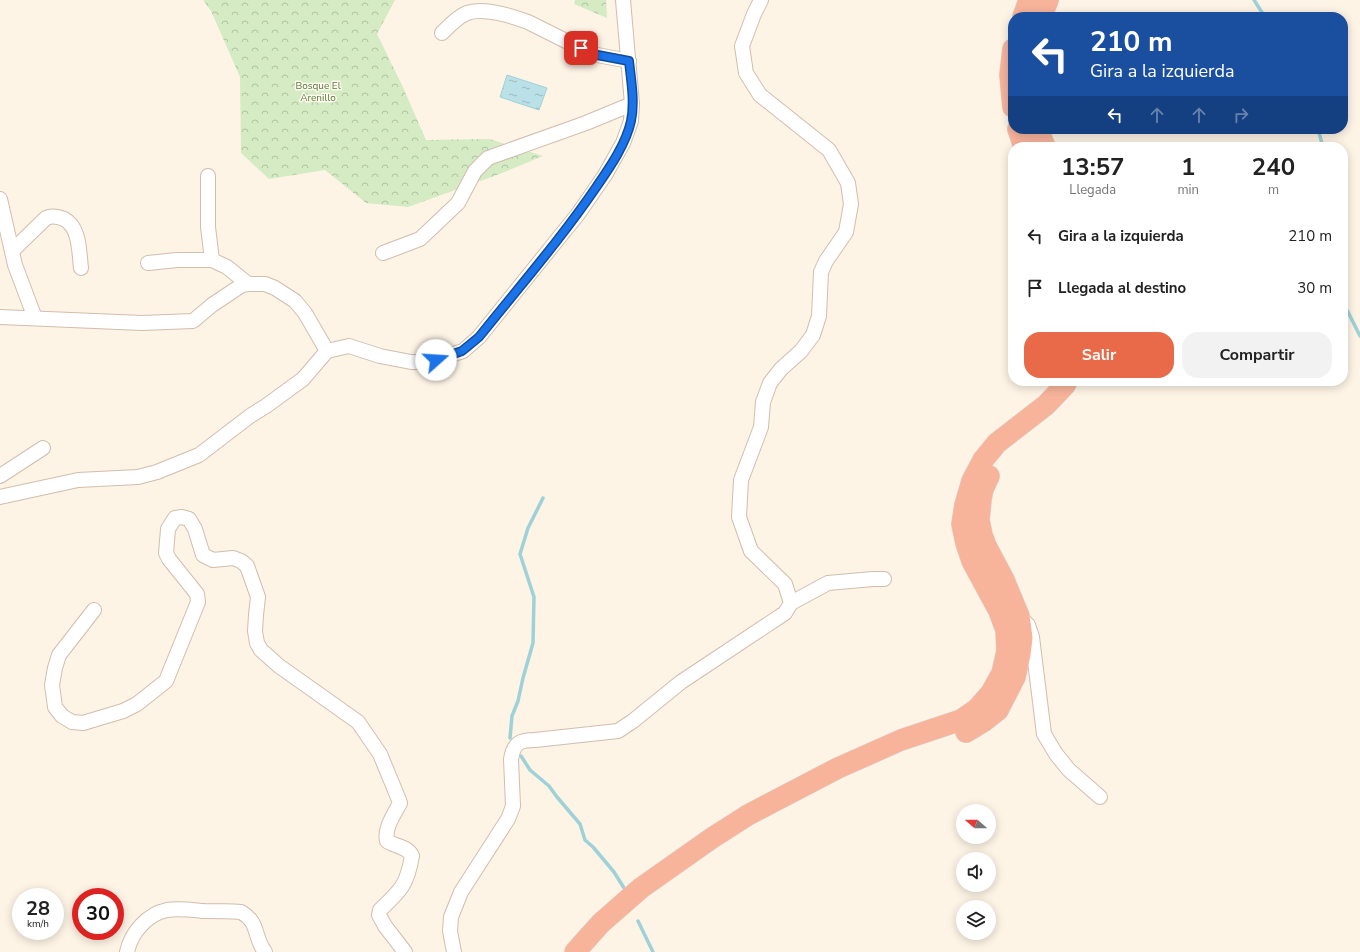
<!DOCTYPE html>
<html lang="es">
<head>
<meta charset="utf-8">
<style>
	body { margin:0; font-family:"Nunito Sans",sans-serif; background:#f2f2f2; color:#222; height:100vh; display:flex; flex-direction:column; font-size:15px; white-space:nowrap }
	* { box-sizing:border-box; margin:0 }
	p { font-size:13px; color:#767676 }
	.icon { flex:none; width:22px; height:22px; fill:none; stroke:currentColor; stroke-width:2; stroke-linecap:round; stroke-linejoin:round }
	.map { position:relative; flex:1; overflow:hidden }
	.details { position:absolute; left:1008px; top:142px; width:340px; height:244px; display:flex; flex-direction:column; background:#fff; border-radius:16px; box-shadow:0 2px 10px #0003 }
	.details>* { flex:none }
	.hud { position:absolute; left:1008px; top:12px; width:340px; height:122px; border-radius:16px; box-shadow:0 2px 10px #0003; background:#1a4fa0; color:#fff; overflow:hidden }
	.needle { width:26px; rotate:290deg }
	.fabs { position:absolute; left:956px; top:804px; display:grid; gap:8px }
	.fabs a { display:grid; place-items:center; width:40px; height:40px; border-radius:50%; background:#fff; box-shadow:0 2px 10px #0003; font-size:20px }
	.speed { position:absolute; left:12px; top:888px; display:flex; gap:8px; font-size:20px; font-weight:700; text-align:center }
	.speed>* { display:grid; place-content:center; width:52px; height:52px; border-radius:50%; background:#fff; box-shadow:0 2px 10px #0003; line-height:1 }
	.speed small { font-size:10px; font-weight:400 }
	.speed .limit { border:6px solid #d22; background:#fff; color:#111 }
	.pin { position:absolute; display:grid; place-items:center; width:34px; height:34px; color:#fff; margin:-17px; border-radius:8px; box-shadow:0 2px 6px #0006 }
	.me { position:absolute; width:44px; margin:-22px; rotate:71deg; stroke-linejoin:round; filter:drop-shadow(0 0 3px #0008) }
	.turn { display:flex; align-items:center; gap:14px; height:84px; padding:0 16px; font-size:18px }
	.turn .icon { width:52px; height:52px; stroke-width:2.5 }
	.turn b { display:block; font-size:28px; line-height:34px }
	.lanes { display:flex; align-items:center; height:38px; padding:0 16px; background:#0003; justify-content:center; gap:20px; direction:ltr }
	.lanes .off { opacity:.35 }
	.eta { display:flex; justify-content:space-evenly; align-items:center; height:68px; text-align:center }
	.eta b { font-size:24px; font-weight:700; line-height:28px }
	.primary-button { display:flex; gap:8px; margin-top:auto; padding:8px 16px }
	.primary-button a { flex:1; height:46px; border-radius:16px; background:#e96a48; color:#fff; font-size:16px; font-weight:700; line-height:46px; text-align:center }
	.primary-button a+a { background:#f2f2f2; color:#222 }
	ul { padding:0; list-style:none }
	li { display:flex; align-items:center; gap:12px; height:52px; padding:0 16px }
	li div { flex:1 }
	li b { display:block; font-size:15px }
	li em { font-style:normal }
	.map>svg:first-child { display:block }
	.forest { fill:url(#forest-crowns) }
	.water { fill:url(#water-ripples); stroke:#9fd1d9 }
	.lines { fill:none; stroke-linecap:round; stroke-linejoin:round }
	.stream { stroke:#9fd1d9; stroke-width:3.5 }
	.minor-casing { stroke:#d1bdae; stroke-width:16 }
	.highway-casing { stroke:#dcd4d0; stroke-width:22 }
	.minor { stroke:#fff; stroke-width:14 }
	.highway { stroke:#f8b39b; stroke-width:21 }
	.route-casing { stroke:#114b97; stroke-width:10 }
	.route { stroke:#1a73e8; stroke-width:7 }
	.labels { text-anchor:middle; stroke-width:3; stroke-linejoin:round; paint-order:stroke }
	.park-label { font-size:10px; fill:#547d42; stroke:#fff8ed }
</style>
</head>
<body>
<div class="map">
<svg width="1360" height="952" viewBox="0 0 1360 952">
	<defs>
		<pattern id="forest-crowns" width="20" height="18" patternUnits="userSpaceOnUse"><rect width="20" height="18" fill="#d4ebc4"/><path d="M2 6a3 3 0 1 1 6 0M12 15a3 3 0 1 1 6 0" fill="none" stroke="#b1c1a1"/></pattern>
		<pattern id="water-ripples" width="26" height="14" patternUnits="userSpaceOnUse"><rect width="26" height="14" fill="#b9e1e7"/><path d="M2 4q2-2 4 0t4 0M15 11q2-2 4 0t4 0" fill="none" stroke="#9bb9bd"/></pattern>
	</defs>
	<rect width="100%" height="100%" fill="#fdf4e6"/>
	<g class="forest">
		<path d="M203,0H395L377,34L402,85L426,140L490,139L543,156L497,175L408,207L366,203L325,170L269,179L241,153L240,77L211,11Z"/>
		<path d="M575,0H606L607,18L574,4Z"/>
	</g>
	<path class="water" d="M507,75L547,88L539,110L500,97Z"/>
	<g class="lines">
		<g class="stream">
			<path d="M1254,0L1265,17"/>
			<path d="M1318,129L1323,147"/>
			<path d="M1343,302L1360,336"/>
			<path d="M510,738L512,716L518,701L523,678L533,643L534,597L520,554L528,528L543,498"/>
			<path d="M521,756L530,770L549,786L557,797L580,824L585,840L593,847L614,872L624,888"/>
			<path d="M638,921L653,952"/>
		</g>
		<g class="minor-casing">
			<g id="minor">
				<path d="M442,33C449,26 457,17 467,13C483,7 512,16 528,22L592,54L629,61"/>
				<path d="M208,176V227L212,260L227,267L248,284"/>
				<path d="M0,199L15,265L35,318"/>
				<path d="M12,251L46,218C52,215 57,216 64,219C80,227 79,252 81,268"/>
				<path d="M383,253L420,239L458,203L475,171L488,158L586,123L632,104"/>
				<path d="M148,263L177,260H212"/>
				<path d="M0,317L142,323L193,321L212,305L242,285L248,284H265L275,288L295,301L305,313L327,351"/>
				<path d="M0,476L43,448"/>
				<path d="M0,497L78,480L138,477L157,472L199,455L250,416L266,406L303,379L327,351L349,346L380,356L411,362H428L463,351L479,337L578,214L605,175L623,143L631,121L632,104L623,0"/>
				<path d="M791,603L828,583L873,579H884"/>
				<path d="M94,610L59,655L55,668L52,685L55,707L62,716L72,722L83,723L123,711L137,704L166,681L198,602L197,594L169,559L166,553L168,529L175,518L182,517L189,519L195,529L203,555L213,560L233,558L241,561L247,566L258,597L256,615L255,631L257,643L261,650L279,666L358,722L380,754L399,800L400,803C394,815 384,828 387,841C394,846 409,847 412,856C407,885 401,890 380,910L379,915L385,926L405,952"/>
				<path d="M1024,621L1028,625L1032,637L1044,734L1056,754L1069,770L1100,797"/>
				<path d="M127,952C131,933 147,914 167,910C179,908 192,910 204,911C216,911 228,911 241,912C260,923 253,936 265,952"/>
				<path d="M454,952L450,931L451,917L461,892L508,819L513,806L511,759C514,743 519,740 535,740L618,731L633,721L681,682L785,613L791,603L785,584L751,551L739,517L741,480L761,427L763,402L770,383L781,369L801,351L813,335L819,316L821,272L826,261L846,232L851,204L848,183L829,150L760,95L746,73L742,46L754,14L761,0"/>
			</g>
		</g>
		<g class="highway-casing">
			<g id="highway">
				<path d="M1023,17L1029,0"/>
				<path d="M1041,17L1048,0"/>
				<path d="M1013,49L1010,75L1013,107"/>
				<path d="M1018,129L1024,147"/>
				<path d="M1038,129L1045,147"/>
				<path d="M966,732L984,721L998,710L1015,677L1020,654L1022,638L1019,616L1004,580L986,546L982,535L979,520L981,499L983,489L989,476"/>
				<path d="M575,952L601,923L641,888L712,838L748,815L838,768L901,740L961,720L977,709L991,693L1002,673L1007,651L1006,630L999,611L972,561L966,543L962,524L965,505L972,481L983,460L997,443L1046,405L1065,385L1067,381"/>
			</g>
		</g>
		<use href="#minor" class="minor"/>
		<use href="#highway" class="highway"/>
	</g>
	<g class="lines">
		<g class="route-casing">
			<path id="route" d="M436,360L462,351L479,337C519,287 561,239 597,186C610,167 626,144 631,121C635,102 631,80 629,61L592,54L581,48"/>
		</g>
		<use href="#route" class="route"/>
	</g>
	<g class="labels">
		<g class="park-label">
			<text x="318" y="89">Bosque El<tspan x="318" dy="12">Arenillo</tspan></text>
		</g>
	</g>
</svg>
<div class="fabs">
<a><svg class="needle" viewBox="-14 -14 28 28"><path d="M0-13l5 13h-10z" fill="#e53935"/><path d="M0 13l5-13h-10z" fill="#767676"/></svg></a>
<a><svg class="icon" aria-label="sound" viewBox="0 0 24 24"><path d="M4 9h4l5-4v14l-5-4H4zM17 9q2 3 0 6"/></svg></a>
<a><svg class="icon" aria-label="layers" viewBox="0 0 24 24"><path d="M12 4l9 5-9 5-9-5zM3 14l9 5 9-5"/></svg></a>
</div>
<div class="speed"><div>28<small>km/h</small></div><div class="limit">30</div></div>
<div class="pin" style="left:581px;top:48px;background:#d93025"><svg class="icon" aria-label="arrive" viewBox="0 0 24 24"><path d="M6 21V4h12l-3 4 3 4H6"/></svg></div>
<svg class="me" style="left:436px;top:360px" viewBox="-20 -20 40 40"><circle r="19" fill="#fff"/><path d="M0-13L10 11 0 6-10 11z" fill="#1a73e8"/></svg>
<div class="hud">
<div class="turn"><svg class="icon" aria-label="left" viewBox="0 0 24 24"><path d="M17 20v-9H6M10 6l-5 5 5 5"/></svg><div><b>210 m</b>Gira a la izquierda</div></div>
<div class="lanes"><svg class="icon" aria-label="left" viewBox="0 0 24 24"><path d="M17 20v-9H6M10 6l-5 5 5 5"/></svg><svg class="icon off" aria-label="ahead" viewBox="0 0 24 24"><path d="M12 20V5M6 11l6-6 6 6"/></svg><svg class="icon off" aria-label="ahead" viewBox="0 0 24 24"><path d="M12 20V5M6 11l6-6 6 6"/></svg><svg class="icon off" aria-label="right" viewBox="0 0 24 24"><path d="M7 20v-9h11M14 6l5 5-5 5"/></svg></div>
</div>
<section class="details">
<div class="eta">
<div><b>13:57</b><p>Llegada</p></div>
<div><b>1</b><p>min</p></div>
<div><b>240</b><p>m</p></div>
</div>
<ul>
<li><svg class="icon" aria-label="left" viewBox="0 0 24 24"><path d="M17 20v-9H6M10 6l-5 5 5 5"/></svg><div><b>Gira a la izquierda</b></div><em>210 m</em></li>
<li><svg class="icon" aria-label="arrive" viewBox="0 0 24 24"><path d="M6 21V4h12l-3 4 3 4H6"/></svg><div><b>Llegada al destino</b></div><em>30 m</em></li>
</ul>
<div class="primary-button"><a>Salir</a><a>Compartir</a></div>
</section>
</div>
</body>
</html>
